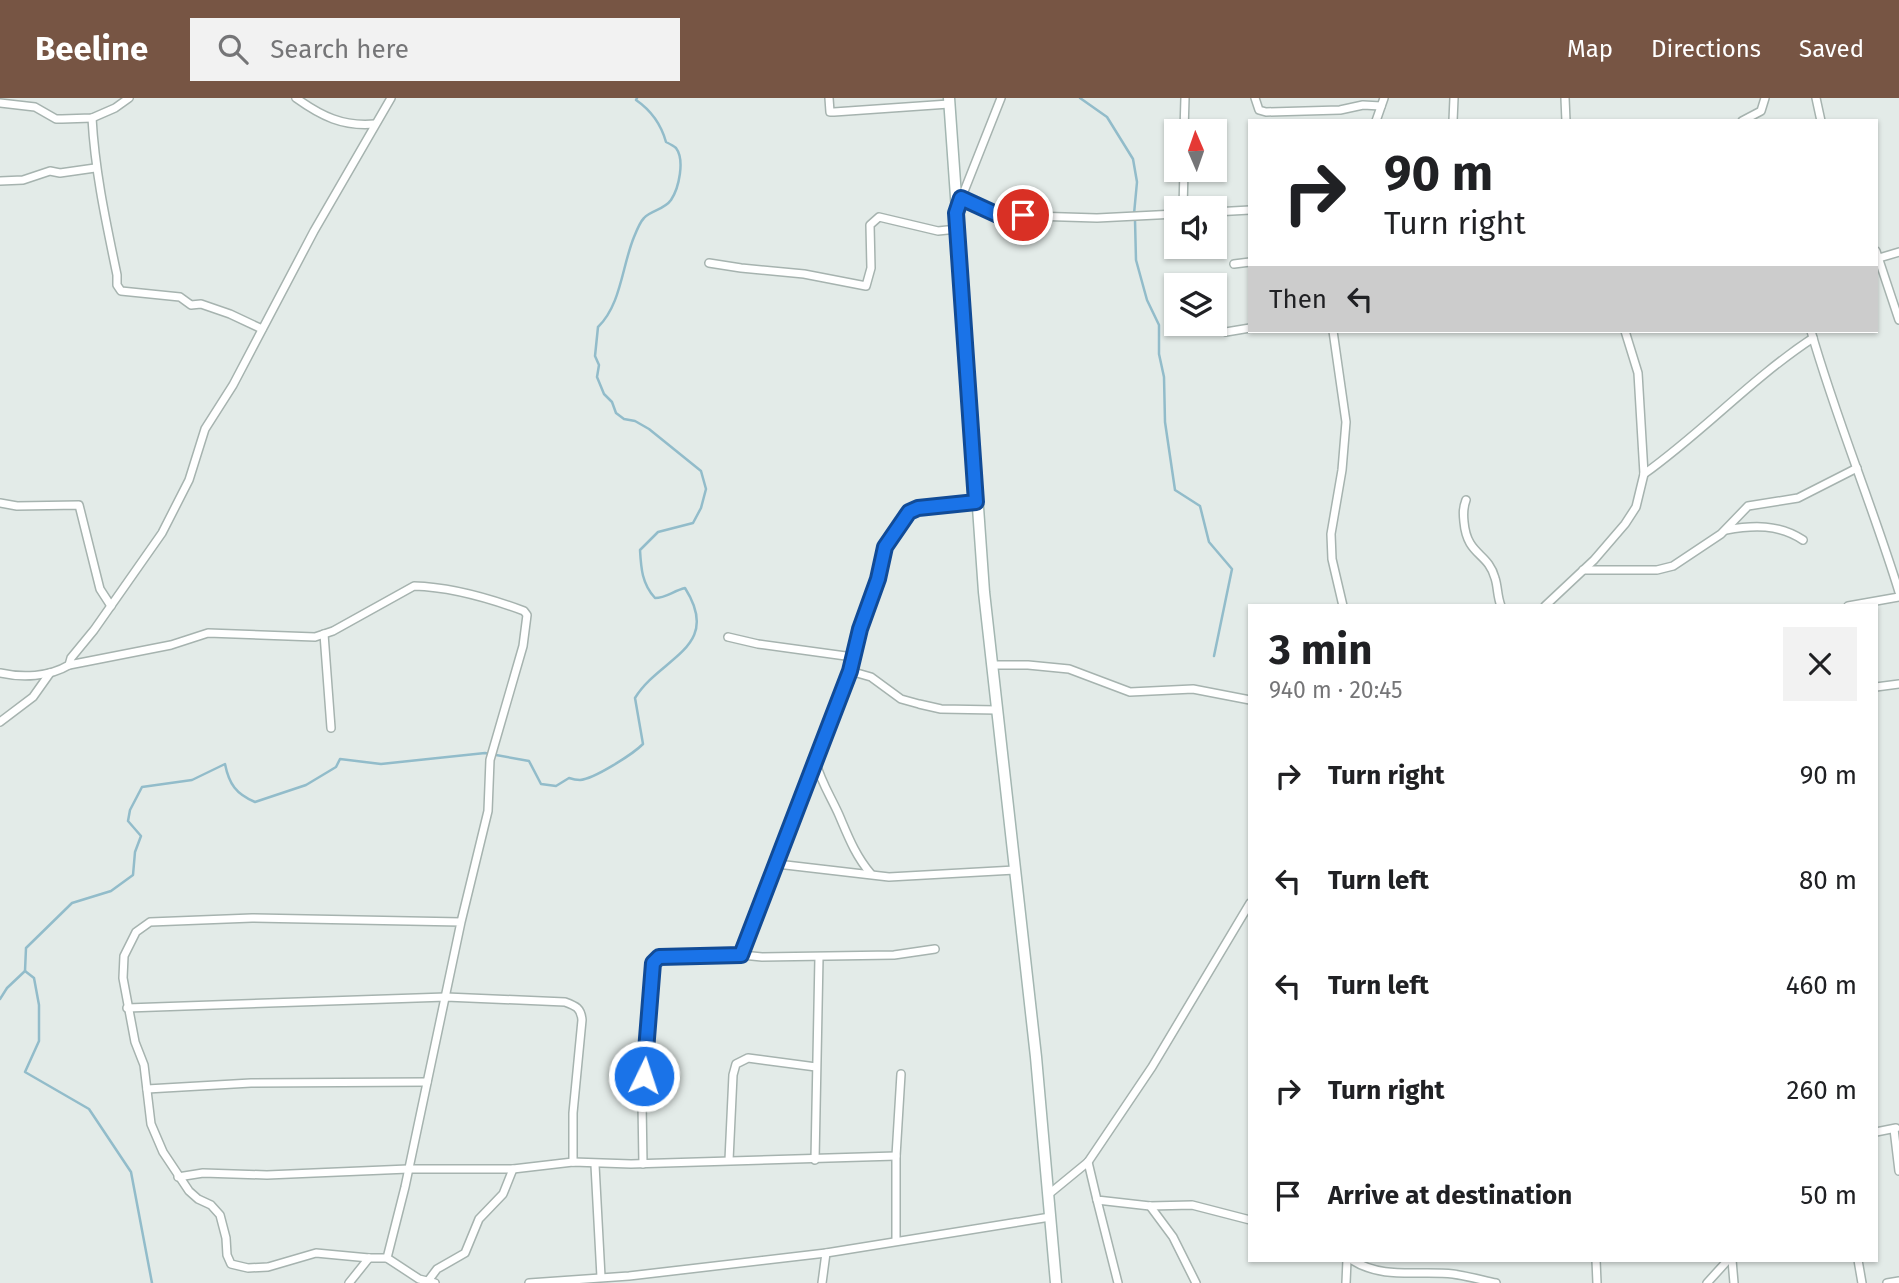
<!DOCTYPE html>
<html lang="en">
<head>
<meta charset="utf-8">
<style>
	body { margin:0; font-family:"Fira Sans",sans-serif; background:#f2f2f2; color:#202124; height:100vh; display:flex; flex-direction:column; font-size:26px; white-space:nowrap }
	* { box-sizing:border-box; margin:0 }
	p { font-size:23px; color:#757577 }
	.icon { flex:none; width:38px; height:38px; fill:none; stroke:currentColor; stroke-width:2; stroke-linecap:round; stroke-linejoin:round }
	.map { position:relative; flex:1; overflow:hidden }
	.drawer { position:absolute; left:1248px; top:506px; width:630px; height:658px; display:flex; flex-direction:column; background:#fff; border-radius:0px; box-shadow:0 2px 5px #0004 }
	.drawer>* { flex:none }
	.banner { position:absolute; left:1248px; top:21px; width:630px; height:214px; border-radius:0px; box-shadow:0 2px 5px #0004; background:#fff; color:#202124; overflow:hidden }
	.needle { width:46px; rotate:358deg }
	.controls { position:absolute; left:1164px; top:21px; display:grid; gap:14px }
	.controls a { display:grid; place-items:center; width:63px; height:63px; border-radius:0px; background:#fff; box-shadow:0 2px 5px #0004; font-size:35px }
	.pin { position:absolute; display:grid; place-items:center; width:60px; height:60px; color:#fff; margin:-30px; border:4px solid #fff; border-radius:50%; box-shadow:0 2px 7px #0007 }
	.me { position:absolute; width:77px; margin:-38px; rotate:4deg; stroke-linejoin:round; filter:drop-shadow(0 0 5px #0008) }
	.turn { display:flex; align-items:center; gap:24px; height:147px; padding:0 21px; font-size:32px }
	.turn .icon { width:91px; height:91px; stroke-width:2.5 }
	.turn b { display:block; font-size:49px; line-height:60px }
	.then { display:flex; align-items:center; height:66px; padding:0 21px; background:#0003; gap:14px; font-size:26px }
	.round { display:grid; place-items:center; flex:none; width:74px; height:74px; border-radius:0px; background:#f2f2f2 }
	.summary { display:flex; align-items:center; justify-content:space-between; height:119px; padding:0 21px }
	h1 { font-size:42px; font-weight:700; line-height:52px }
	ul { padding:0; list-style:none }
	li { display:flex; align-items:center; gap:21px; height:105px; padding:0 21px }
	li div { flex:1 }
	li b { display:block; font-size:26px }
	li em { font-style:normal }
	header { display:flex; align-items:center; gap:42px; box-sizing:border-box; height:98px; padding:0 35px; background:#754; color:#fff }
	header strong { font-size:33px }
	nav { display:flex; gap:38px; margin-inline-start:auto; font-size:24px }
	.search { width:490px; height:63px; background:#f2f2f2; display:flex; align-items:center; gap:18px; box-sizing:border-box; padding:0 24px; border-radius:0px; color:#757577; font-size:26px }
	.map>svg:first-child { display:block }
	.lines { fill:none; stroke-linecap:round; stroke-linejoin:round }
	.stream { stroke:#92bcca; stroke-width:2.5 }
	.street-casing { stroke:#a6b3af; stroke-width:10 }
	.secondary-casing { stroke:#a3b6b1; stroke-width:13 }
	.street { stroke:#fff; stroke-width:7 }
	.secondary { stroke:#fff; stroke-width:10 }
	.route-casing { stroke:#114b97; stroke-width:18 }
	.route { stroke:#1a73e8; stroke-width:12 }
</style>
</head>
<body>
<header>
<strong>Beeline</strong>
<div class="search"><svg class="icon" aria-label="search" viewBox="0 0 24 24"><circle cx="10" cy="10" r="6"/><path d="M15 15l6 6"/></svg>Search here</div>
<nav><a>Map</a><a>Directions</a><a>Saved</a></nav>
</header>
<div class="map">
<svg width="1899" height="1185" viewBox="0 0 1899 1185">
	<rect width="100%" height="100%" fill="#e3ebe8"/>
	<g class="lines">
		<g class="stream">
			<path d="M1080,0L1107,19L1133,61L1137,84L1134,116"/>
			<path d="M1135,122L1136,162L1147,202L1159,227V256L1164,279L1165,324L1175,392L1200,408L1209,444L1232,471L1214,558"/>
			<path d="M25,873L34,880L39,907V943L25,974L89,1011L131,1074L152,1185"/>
			<path d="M0,901L7,890L25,873L26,850L72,805L111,793L133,777L135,754L141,738L128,723L130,712L142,689L192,682L225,666C229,686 236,696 255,704L306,687L336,669L340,661L381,666L485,655L529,663L541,686L556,688L569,680C572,681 576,682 580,682C594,681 633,656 643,646L635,600C660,559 723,550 685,490C673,493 666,500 655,500C642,486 641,470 640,452L658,434L693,425L701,410L706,391L701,373L649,331L635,323L624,321L616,315L612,304L604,296L597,279L599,267L595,258L598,229C621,207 622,168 634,139C636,134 640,124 644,120C651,112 664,112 671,102C679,90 685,62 676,50C675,49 668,45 666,44C661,26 652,13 636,2L637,0"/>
		</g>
		<g class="street-casing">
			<g id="street">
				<path d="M296,0C321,18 343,29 375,26"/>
				<path d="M829,0L830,14H834L949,6"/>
				<path d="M1255,0L1259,12L1266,14L1340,12L1363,7L1381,8"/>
				<path d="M1565,0L1566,23"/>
				<path d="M1816,0L1821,23"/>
				<path d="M0,5L35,9L56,21H62L92,20L115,10L129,0"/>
				<path d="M92,20C95,74 106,124 117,177V187L121,193L180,199L191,207L201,206L230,216L262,231"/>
				<path d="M1376,23L1384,0"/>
				<path d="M1453,23L1454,0"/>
				<path d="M1742,23L1761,13L1765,0"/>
				<path d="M1184,33L1185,0"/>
				<path d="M0,83L23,82L50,73L60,75L95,70"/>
				<path d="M961,100L998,117L1097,120L1176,116"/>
				<path d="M961,101L1001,0"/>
				<path d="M1183,110L1184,72"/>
				<path d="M1214,114L1250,112"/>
				<path d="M1876,153L1899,222"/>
				<path d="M1879,160L1899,154"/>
				<path d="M709,165L741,170L804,176L866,188L871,170L870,127L879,119L938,133L957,131"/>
				<path d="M1234,166L1250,164"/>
				<path d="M1333,233L1346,324L1342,372L1331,436L1332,461L1343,508"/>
				<path d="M1811,233C1836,321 1872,406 1899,494"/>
				<path d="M1226,234L1250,230"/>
				<path d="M1644,376C1703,334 1752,280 1813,240"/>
				<path d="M1466,402C1463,410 1463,415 1464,424C1467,458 1488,454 1495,480C1498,489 1497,498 1501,508"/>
				<path d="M0,405L17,408L79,407L100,491L111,508"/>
				<path d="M1726,432C1753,427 1779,426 1803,442"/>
				<path d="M1583,472H1657L1673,468L1721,436L1748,408L1798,400L1857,370"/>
				<path d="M1545,508L1594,462L1625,426L1636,409L1644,376L1638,275L1625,233"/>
				<path d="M1848,508L1899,499"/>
				<path d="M324,536L331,630"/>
				<path d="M728,539L758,546L853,559"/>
				<path d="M69,567L171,547L208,535L315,539L333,533L414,488C452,489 489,500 524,513L527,517L523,548L490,662L488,713L461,824L405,1089L387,1160H369L316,1155L268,1169L248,1170L231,1166L227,1157L226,1140L220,1117L211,1107L198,1101L189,1093L163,1054L151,1026L144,967L135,944L123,880L124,858L136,834L150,824L252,820L461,824"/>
				<path d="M992,567H1028L1069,571L1130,594L1193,591L1250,602"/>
				<path d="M850,573L871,579L901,601L919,606L941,611L997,612"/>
				<path d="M0,575C22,580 49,579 69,567L71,560L94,532L162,435L189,382L205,331L233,287L314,133L391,0"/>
				<path d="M1876,589L1899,586"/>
				<path d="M0,624L33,599L50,575"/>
				<path d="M816,665C821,684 831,699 839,717C848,738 855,757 871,776"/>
				<path d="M777,766L889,779L1015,772"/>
				<path d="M935,851L894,857L762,859L742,857L850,573L860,531L878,481L885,449L909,414L918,410L976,404"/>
				<path d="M127,910L446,899L565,904C576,908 581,910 582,922L573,1015V1064"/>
				<path d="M147,991L251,985L427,984"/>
				<path d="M1894,1031L1899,1073"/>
				<path d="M1876,1034L1896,1030"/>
				<path d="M729,1062L733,977L736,966L748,960L816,969"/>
				<path d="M815,1062L819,859"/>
				<path d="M1088,1064L1097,1102L1150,1108L1192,1107L1250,1122"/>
				<path d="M643,1066L642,1005L653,865L659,859L742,857"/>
				<path d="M595,1067L601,1179"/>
				<path d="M178,1079L203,1075L267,1077L408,1071H513L573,1064L631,1066L896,1058"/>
				<path d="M1049,1096L1088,1064L1152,969L1250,805"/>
				<path d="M1097,1102L1118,1185"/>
				<path d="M1150,1108L1173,1139L1196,1185"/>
				<path d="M896,1143V1058L901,976"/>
				<path d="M387,1160L419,1181L435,1185"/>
				<path d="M1352,1162C1383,1182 1419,1172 1453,1176C1467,1178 1482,1182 1496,1185"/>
				<path d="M1596,1162L1597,1185"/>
				<path d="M1732,1162L1734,1185"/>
				<path d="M1858,1162L1862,1185"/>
				<path d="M428,1183L437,1171L465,1155L479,1121L503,1096L513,1071"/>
				<path d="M349,1185L369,1160"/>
				<path d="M529,1185L629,1178L826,1155L1050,1119"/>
				<path d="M822,1185L826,1155"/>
				<path d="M1346,1185L1347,1162"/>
				<path d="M1707,1185L1728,1162"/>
				<path d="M1887,1185L1899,1183"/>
			</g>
		</g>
		<g class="secondary-casing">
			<path id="secondary" d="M949,0L984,494L1036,959L1056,1185"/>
		</g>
		<use href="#street" class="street"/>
		<use href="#secondary" class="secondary"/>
	</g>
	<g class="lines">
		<g class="route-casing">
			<path id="route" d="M644,978L653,865L659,859L741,857L850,573L860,531L878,481L885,449L909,414L918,410L976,404L956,115L961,100L998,117H1023"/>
		</g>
		<use href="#route" class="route"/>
	</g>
</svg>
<div class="controls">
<a><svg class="needle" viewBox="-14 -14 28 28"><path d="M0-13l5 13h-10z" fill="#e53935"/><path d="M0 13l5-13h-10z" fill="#757577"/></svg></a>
<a><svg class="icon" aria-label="sound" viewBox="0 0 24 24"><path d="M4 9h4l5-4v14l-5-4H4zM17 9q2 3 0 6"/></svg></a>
<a><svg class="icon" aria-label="layers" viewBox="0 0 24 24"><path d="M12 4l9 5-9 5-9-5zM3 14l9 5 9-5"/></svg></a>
</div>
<div class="pin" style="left:1023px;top:117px;background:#d93025"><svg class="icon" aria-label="arrive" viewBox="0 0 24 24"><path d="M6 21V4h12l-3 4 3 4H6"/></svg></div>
<svg class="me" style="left:644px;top:978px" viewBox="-20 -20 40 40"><circle r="17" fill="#1a73e8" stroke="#fff" stroke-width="3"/><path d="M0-11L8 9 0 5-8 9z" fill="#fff"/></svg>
<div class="banner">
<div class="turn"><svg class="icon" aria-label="right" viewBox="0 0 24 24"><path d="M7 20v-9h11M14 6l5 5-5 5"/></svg><div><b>90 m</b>Turn right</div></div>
<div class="then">Then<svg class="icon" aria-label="left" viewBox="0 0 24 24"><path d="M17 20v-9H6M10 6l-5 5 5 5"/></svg></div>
</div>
<section class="drawer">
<div class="summary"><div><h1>3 min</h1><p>940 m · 20:45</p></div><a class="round"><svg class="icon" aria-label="close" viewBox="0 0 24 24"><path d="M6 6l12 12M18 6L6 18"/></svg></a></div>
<ul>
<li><svg class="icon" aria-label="right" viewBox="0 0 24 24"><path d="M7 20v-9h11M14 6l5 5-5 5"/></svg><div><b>Turn right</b></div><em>90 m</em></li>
<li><svg class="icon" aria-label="left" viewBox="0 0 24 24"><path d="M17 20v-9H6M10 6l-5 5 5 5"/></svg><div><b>Turn left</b></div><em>80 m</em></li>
<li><svg class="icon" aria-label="left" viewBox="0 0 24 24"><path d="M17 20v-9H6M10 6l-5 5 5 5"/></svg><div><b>Turn left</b></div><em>460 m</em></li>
<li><svg class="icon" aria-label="right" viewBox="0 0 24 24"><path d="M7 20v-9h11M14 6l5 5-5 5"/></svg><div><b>Turn right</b></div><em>260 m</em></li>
<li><svg class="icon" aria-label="arrive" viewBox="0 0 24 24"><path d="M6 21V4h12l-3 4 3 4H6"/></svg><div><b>Arrive at destination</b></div><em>50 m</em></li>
</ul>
</section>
</div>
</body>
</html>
